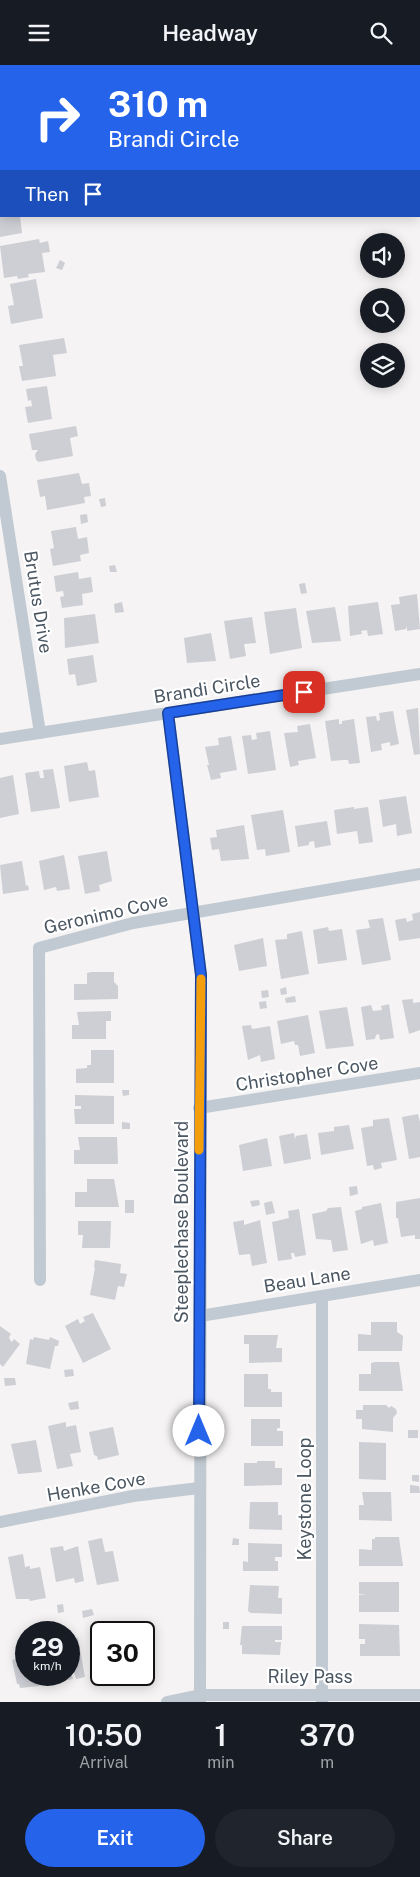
<!DOCTYPE html>
<html lang="en">
<head>
<meta charset="utf-8">
<style>
	body { margin:0; font-family:"Public Sans",sans-serif; background:#20242c; color:#f1f3f6; height:100vh; display:flex; flex-direction:column; font-size:19px; white-space:nowrap }
	* { box-sizing:border-box; margin:0 }
	p { font-size:16px; color:#9ea1a6 }
	.icon { flex:none; width:28px; height:28px; fill:none; stroke:currentColor; stroke-width:2; stroke-linecap:round; stroke-linejoin:round }
	.map { position:relative; height:1637px; overflow:hidden }
	.panel { display:flex; flex-direction:column; background:#171b24; flex:1 }
	.panel>* { flex:none }
	.hud { position:absolute; left:0px; top:0px; width:420px; height:152px; box-shadow:0 2px 12px #0003; background:#2563eb; color:#fff; overflow:hidden }
	.controls { position:absolute; left:360px; top:168px; display:grid; gap:10px }
	.controls a { display:grid; place-items:center; width:45px; height:45px; border-radius:50%; background:#171b24; box-shadow:0 2px 12px #0003; font-size:25px }
	.speed { position:absolute; left:15px; top:1556px; display:flex; gap:10px; font-size:25px; font-weight:700; text-align:center }
	.speed>* { display:grid; place-content:center; width:65px; height:65px; border-radius:50%; background:#171b24; box-shadow:0 2px 12px #0003; line-height:1 }
	.speed small { font-size:12px; font-weight:400 }
	.speed .limit { border:2px solid #111; border-radius:8px; background:#fff; color:#111 }
	.pin { position:absolute; display:grid; place-items:center; width:42px; height:42px; color:#fff; margin:-21px; border-radius:10px; box-shadow:0 2px 8px #0006 }
	.me { position:absolute; width:55px; margin:-28px; rotate:0deg; stroke-linejoin:round; filter:drop-shadow(0 0 4px #0008) }
	.turn { display:flex; align-items:center; gap:18px; height:105px; padding:0 25px; font-size:22px }
	.turn .icon { width:65px; height:65px; stroke-width:2.5 }
	.turn b { display:block; font-size:35px; line-height:42px }
	.then { display:flex; align-items:center; height:48px; padding:0 25px; background:#0003; gap:10px; font-size:19px }
	.eta { display:flex; justify-content:space-evenly; align-items:center; height:85px; text-align:center }
	.eta b { font-size:30px; font-weight:600; line-height:35px }
	.primary-button { display:flex; gap:10px; margin-top:auto; padding:10px 25px }
	.primary-button a { flex:1; height:58px; border-radius:30px; background:#2563eb; color:#fff; font-size:20px; font-weight:600; line-height:58px; text-align:center }
	.primary-button a+a { background:#20242c; color:#f1f3f6 }
	header { display:flex; justify-content:space-between; align-items:center; height:65px; padding:0 25px; background:#171b24; font-size:22px; font-weight:600 }
	.map>svg:first-child { display:block }
	.education { fill:#e6e4e5 }
	.green { fill:#c3f1d5 }
	.building { fill:#cdcfd5 }
	.lines { fill:none; stroke-linecap:round; stroke-linejoin:round }
	.service { stroke:#c1cad2; stroke-width:6 }
	.minor { stroke:#c1cad2; stroke-width:12 }
	.tertiary { stroke:#c1cad2; stroke-width:15 }
	.route-casing { stroke:#184099; stroke-width:12 }
	.route { stroke:#2563eb; stroke-width:9 }
	.slow { stroke:#f59e0b; stroke-width:9 }
	.labels { text-anchor:middle; stroke-width:4.5; stroke-linejoin:round; paint-order:stroke }
	.street-label { font-size:18px; fill:#4a5661; stroke:#fff }
</style>
</head>
<body>
<header><svg class="icon" aria-label="menu" viewBox="0 0 24 24"><path d="M4 6h16M4 12h16M4 18h16"/></svg>Headway<svg class="icon" aria-label="search" viewBox="0 0 24 24"><circle cx="10" cy="10" r="6"/><path d="M15 15l6 6"/></svg></header>
<div class="map">
<svg width="420" height="1637" viewBox="0 0 420 1637">
	<rect width="100%" height="100%" fill="#f5f3f3"/>
	<path class="education" d="M0,0H267L1,1L0,84Z"/>
	<path class="green" d="M0,0H151V1H1V57Z"/>
	<g class="building">
		<path d="M0,151H20L22,168L0,172Z"/>
		<path d="M39,174L40,178L48,176L50,187L42,188L45,207L28,209L29,212L18,214L17,211L4,213L0,181Z"/>
		<path d="M60,195L65,198L62,205L56,203Z"/>
		<path d="M36,214L43,253L11,259L8,241L14,240L10,219Z"/>
		<path d="M64,273L67,288L53,290L56,311L22,316L19,301H23L19,280Z"/>
		<path d="M47,321L52,354L28,358L25,342L32,341L31,335L28,336L26,324Z"/>
		<path d="M76,361L78,371L70,373L73,391L39,397L36,395L35,389L38,385H32L29,369Z"/>
		<path d="M79,408L82,419L89,418L91,431L84,432L85,438L47,445L45,431L40,432L37,415Z"/>
		<path d="M105,433L106,441L101,442L99,434Z"/>
		<path d="M87,449L88,457L81,459L80,450Z"/>
		<path d="M76,462L78,474L87,472L89,488L80,490L81,496L53,501L50,484L54,483L51,466Z"/>
		<path d="M115,500L117,507H110L109,501Z"/>
		<path d="M78,507L79,514L91,512L93,527L82,529L83,540L62,543L60,532L64,531L63,526L56,527L54,511Z"/>
		<path d="M305,518L307,528L301,529L299,519Z"/>
		<path d="M417,529L420,564L407,566V561L406,564L395,566L391,540L400,539L399,532Z"/>
		<path d="M122,537L124,547L115,548L114,539Z"/>
		<path d="M378,537L383,569L368,571L367,565L361,566L362,569L350,571L348,541Z"/>
		<path d="M335,542L341,576L312,578L306,546Z"/>
		<path d="M296,543L302,583L270,589L264,547Z"/>
		<path d="M95,549L99,578L65,583L64,553Z"/>
		<path d="M252,552L256,578L244,579L246,591L230,594L224,556Z"/>
		<path d="M211,568L216,596L187,598L184,573Z"/>
		<path d="M93,590L97,617L77,621L75,609L69,610L67,594Z"/>
		<path d="M418,643L420,689L414,690L406,645Z"/>
		<path d="M393,646L399,679L390,681V677L381,679L382,685L371,687L366,652L376,651L377,656L380,655L379,648Z"/>
		<path d="M339,654V659H342V656L354,654L360,698L349,699L348,695H343L331,696L325,656Z"/>
		<path d="M310,659L316,693L298,696L299,700L290,702L284,668L298,667L297,661Z"/>
		<path d="M270,666L276,705L248,709L242,671L251,670L252,675L257,674L256,668Z"/>
		<path d="M231,671L237,705L220,708L221,713L211,715L207,700H209L205,682L219,680L218,673Z"/>
		<path d="M87,697L89,706L95,705L99,732L69,737L64,701Z"/>
		<path d="M53,704L60,743L31,747L25,708L39,706L40,713H44L43,705Z"/>
		<path d="M13,710L19,749L0,753V713Z"/>
		<path d="M406,731L412,768L397,771L396,759L383,762L379,735Z"/>
		<path d="M354,742V744L368,742L373,777L359,779L357,766L337,769L334,745Z"/>
		<path d="M283,745L290,787L266,791L265,784L257,785L251,750Z"/>
		<path d="M327,756L331,780L315,783L314,776L309,777V780L298,782L295,761Z"/>
		<path d="M244,760L249,794L221,796L219,784L212,785L210,773L217,772L216,765Z"/>
		<path d="M107,786L112,816L99,820L100,826L85,829L78,791Z"/>
		<path d="M64,790L70,824L57,826L56,822L44,825L39,796Z"/>
		<path d="M22,796L26,821L28,820L29,825L3,829L0,800Z"/>
		<path d="M420,847V873L399,876L395,855L406,853L407,857L413,855L412,849Z"/>
		<path d="M383,853L391,895L362,900L356,865L370,863L368,855Z"/>
		<path d="M328,862L329,866L342,864L347,895L318,899L313,865Z"/>
		<path d="M302,866L309,909L281,914L275,875L287,874V869Z"/>
		<path d="M263,873L267,901L239,906L234,880Z"/>
		<path d="M91,907H114V917L118,921V934L74,935V919H87V908Z"/>
		<path d="M286,922L287,929L281,930L280,924Z"/>
		<path d="M268,925L269,932L262,933L261,926Z"/>
		<path d="M295,931L296,937L286,938L285,933Z"/>
		<path d="M413,934V938L420,937V965L409,969L402,935Z"/>
		<path d="M266,936L267,943L260,944L259,937Z"/>
		<path d="M389,939L394,973L380,975L379,969L376,970L375,974L366,975L361,942L371,940L373,946L382,945L381,941Z"/>
		<path d="M347,942L354,981L326,984L319,946Z"/>
		<path d="M111,946V956H106V974H72V960H79L77,947Z"/>
		<path d="M308,950L315,988L300,991L298,980H295L294,976L281,979L277,956Z"/>
		<path d="M251,960L252,964L270,961L275,994L261,997L260,990L248,995L242,961Z"/>
		<path d="M91,985H114V1018H76V1004L87,1003V1000H91Z"/>
		<path d="M122,1025H129V1030L123,1031Z"/>
		<path d="M75,1030L114,1031V1059H75L74,1044H81V1041H75Z"/>
		<path d="M418,1049L420,1057V1092L409,1094L402,1052Z"/>
		<path d="M389,1053L397,1095L381,1098L382,1103L374,1105L373,1100L367,1101L361,1063L373,1061V1055Z"/>
		<path d="M122,1057L130,1058V1064H122Z"/>
		<path d="M349,1060L354,1084L321,1090L318,1068L334,1066V1062Z"/>
		<path d="M294,1068L295,1074L296,1071L307,1069L311,1094L284,1099L279,1071Z"/>
		<path d="M78,1072H117L118,1099H74V1085H80Z"/>
		<path d="M267,1073L272,1101L243,1106L239,1080Z"/>
		<path d="M87,1114H114L119,1142H75V1127H87Z"/>
		<path d="M357,1121L358,1129L350,1131L349,1122Z"/>
		<path d="M420,1133V1174H415V1170L401,1172L398,1153H396V1137Z"/>
		<rect x="125" y="1135" width="9" height="13"/>
		<path d="M259,1135L260,1140L252,1142L250,1136Z"/>
		<path d="M272,1136L275,1148L266,1150L264,1138Z"/>
		<path d="M381,1138L388,1178L374,1181L373,1175L361,1179L355,1146L362,1144V1142Z"/>
		<path d="M341,1142L348,1185L333,1187L331,1175L316,1174L312,1149L326,1146L328,1143Z"/>
		<path d="M299,1144L306,1190L295,1192L294,1188H291L292,1194L278,1196L272,1157L289,1153L288,1146Z"/>
		<path d="M244,1155V1160L260,1155L267,1198L252,1201L250,1189L239,1190L233,1157Z"/>
		<path d="M78,1156H111L110,1183H82L83,1170H78Z"/>
		<path d="M95,1195L121,1199L120,1208L127,1209L124,1222L118,1221L115,1235L90,1230L95,1203L94,1202Z"/>
		<path d="M93,1248L111,1284L83,1298L65,1261L78,1254L80,1259L85,1256L83,1252Z"/>
		<path d="M371,1257H397V1267L403,1271L402,1286H358V1269L371,1270Z"/>
		<path d="M0,1261L11,1269L9,1272L10,1275L12,1277L14,1274L20,1279L3,1302L0,1299Z"/>
		<path d="M244,1270H278L276,1283H282V1297L249,1298V1279H244Z"/>
		<path d="M34,1272L49,1275L50,1272L59,1276L58,1281H55L50,1304L26,1299L30,1274L33,1275Z"/>
		<path d="M375,1297H399L403,1326H359V1309H371V1298Z"/>
		<path d="M73,1304L74,1311L65,1312L64,1305Z"/>
		<path d="M244,1309H268V1324H271V1327H282V1342H244Z"/>
		<path d="M4,1313H15L16,1320L5,1321Z"/>
		<path d="M78,1336L79,1344L70,1345L68,1338Z"/>
		<path d="M363,1340H386L389,1343L391,1341L396,1344L397,1348L393,1353V1367L362,1364V1354H356V1345H363Z"/>
		<path d="M251,1354H280V1363H277V1366H283V1381H251Z"/>
		<path d="M66,1357V1362L76,1360L81,1387L70,1389L73,1401L57,1404L48,1361Z"/>
		<path d="M113,1362L119,1390L98,1395L97,1391L94,1390L89,1367Z"/>
		<rect x="408" y="1365" width="10" height="8"/>
		<path d="M36,1375L42,1407L18,1409L11,1379Z"/>
		<path d="M359,1377L386,1378V1415L359,1414Z"/>
		<path d="M257,1396H275V1403H282V1420L244,1421V1398H257Z"/>
		<path d="M412,1410H419V1417L412,1416Z"/>
		<path d="M410,1420L419,1421L420,1428H410Z"/>
		<path d="M362,1427H391L392,1456L359,1455V1440H364Z"/>
		<path d="M250,1437H278V1450H282V1465L249,1464Z"/>
		<path d="M375,1472H399L403,1501H359V1484L372,1485V1474H375Z"/>
		<path d="M102,1473L105,1487L113,1486L119,1516L97,1520L88,1476Z"/>
		<path d="M233,1473L239,1474V1480H232Z"/>
		<path d="M248,1478L282,1479V1492H275V1496H278V1506H243V1496L248,1497Z"/>
		<path d="M63,1481L64,1486L78,1481L84,1516L75,1518L74,1513L56,1517L50,1483Z"/>
		<path d="M23,1489L25,1502L30,1501V1504L40,1502L46,1533L30,1536L29,1534H16L8,1492Z"/>
		<path d="M359,1517H399V1547H359V1530H366L359,1529Z"/>
		<path d="M250,1520L279,1521L278,1533H282V1549L251,1548L248,1546Z"/>
		<path d="M63,1539L64,1547L58,1548L57,1540Z"/>
		<path d="M92,1544L94,1550L83,1553L82,1546Z"/>
		<rect x="223" y="1557" width="6" height="7"/>
		<path d="M359,1559L399,1560L400,1591H360V1579H365V1574H359Z"/>
		<path d="M242,1561H282V1575H275V1577H281L280,1590L242,1589V1580H240Z"/>
		<path d="M101,1570V1607L97,1608L91,1572Z"/>
		<path d="M78,1573L85,1612L76,1614L74,1607H71L73,1614L58,1617L56,1610H69V1574Z"/>
		<path d="M26,1592V1610H39L41,1618L39,1621L20,1623L19,1619H17L12,1595Z"/>
	</g>
	<g class="lines">
		<path class="service" d="M212,0V1"/>
		<g class="minor">
			<path d="M296,0V1"/>
			<path d="M0,411L40,668"/>
			<path d="M168,648L201,910L200,1637"/>
			<path d="M0,674L420,609"/>
			<path d="M199,1043L420,1008"/>
			<path d="M40,1215L39,883L133,858L420,809"/>
			<path d="M200,1251L420,1215"/>
			<path d="M0,1457L133,1431L199,1423"/>
			<path d="M167,1637L200,1630H420"/>
			<path d="M322,1637V1231"/>
		</g>
		<g class="tertiary">
			<path d="M419,46H420"/>
			<path d="M0,112H1"/>
		</g>
	</g>
	<g class="lines">
		<g class="route-casing">
			<path id="route" d="M199,1366L201,910L168,648L304,627"/>
		</g>
		<use href="#route" class="route"/>
		<path class="slow" d="M199,1085L201,914"/>
	</g>
	<g class="labels">
		<g class="street-label">
			<text transform="translate(38 537) rotate(81)" y="6">Brutus Drive</text>
			<text transform="translate(207 624) rotate(-9)" y="6">Brandi Circle</text>
			<text transform="translate(106 849) rotate(-13)" y="6">Geronimo Cove</text>
			<text transform="translate(307 1009) rotate(-9)" y="6">Christopher Cove</text>
			<text transform="translate(182 1157) rotate(-90)" y="6">Steeplechase Boulevard</text>
			<text transform="translate(307 1215) rotate(-9)" y="6">Beau Lane</text>
			<text transform="translate(96 1422) rotate(-10)" y="6">Henke Cove</text>
			<text transform="translate(305 1434) rotate(-90)" y="6">Keystone Loop</text>
			<text x="310" y="1618">Riley Pass</text>
		</g>
	</g>
</svg>
<div class="controls">
<a><svg class="icon" aria-label="sound" viewBox="0 0 24 24"><path d="M4 9h4l5-4v14l-5-4H4zM17 9q2 3 0 6"/></svg></a>
<a><svg class="icon" aria-label="search" viewBox="0 0 24 24"><circle cx="10" cy="10" r="6"/><path d="M15 15l6 6"/></svg></a>
<a><svg class="icon" aria-label="layers" viewBox="0 0 24 24"><path d="M12 4l9 5-9 5-9-5zM3 14l9 5 9-5"/></svg></a>
</div>
<div class="speed"><div>29<small>km/h</small></div><div class="limit">30</div></div>
<div class="pin" style="left:304px;top:627px;background:#d93025"><svg class="icon" aria-label="arrive" viewBox="0 0 24 24"><path d="M6 21V4h12l-3 4 3 4H6"/></svg></div>
<svg class="me" style="left:199px;top:1366px" viewBox="-20 -20 40 40"><circle r="19" fill="#fff"/><path d="M0-13L10 11 0 6-10 11z" fill="#2563eb"/></svg>
<div class="hud">
<div class="turn"><svg class="icon" aria-label="right" viewBox="0 0 24 24"><path d="M7 20v-9h11M14 6l5 5-5 5"/></svg><div><b>310 m</b>Brandi Circle</div></div>
<div class="then">Then<svg class="icon" aria-label="arrive" viewBox="0 0 24 24"><path d="M6 21V4h12l-3 4 3 4H6"/></svg></div>
</div>
</div>
<section class="panel">
<div class="eta">
<div><b>10:50</b><p>Arrival</p></div>
<div><b>1</b><p>min</p></div>
<div><b>370</b><p>m</p></div>
</div>
<div class="primary-button"><a>Exit</a><a>Share</a></div>
</section>
</body>
</html>
